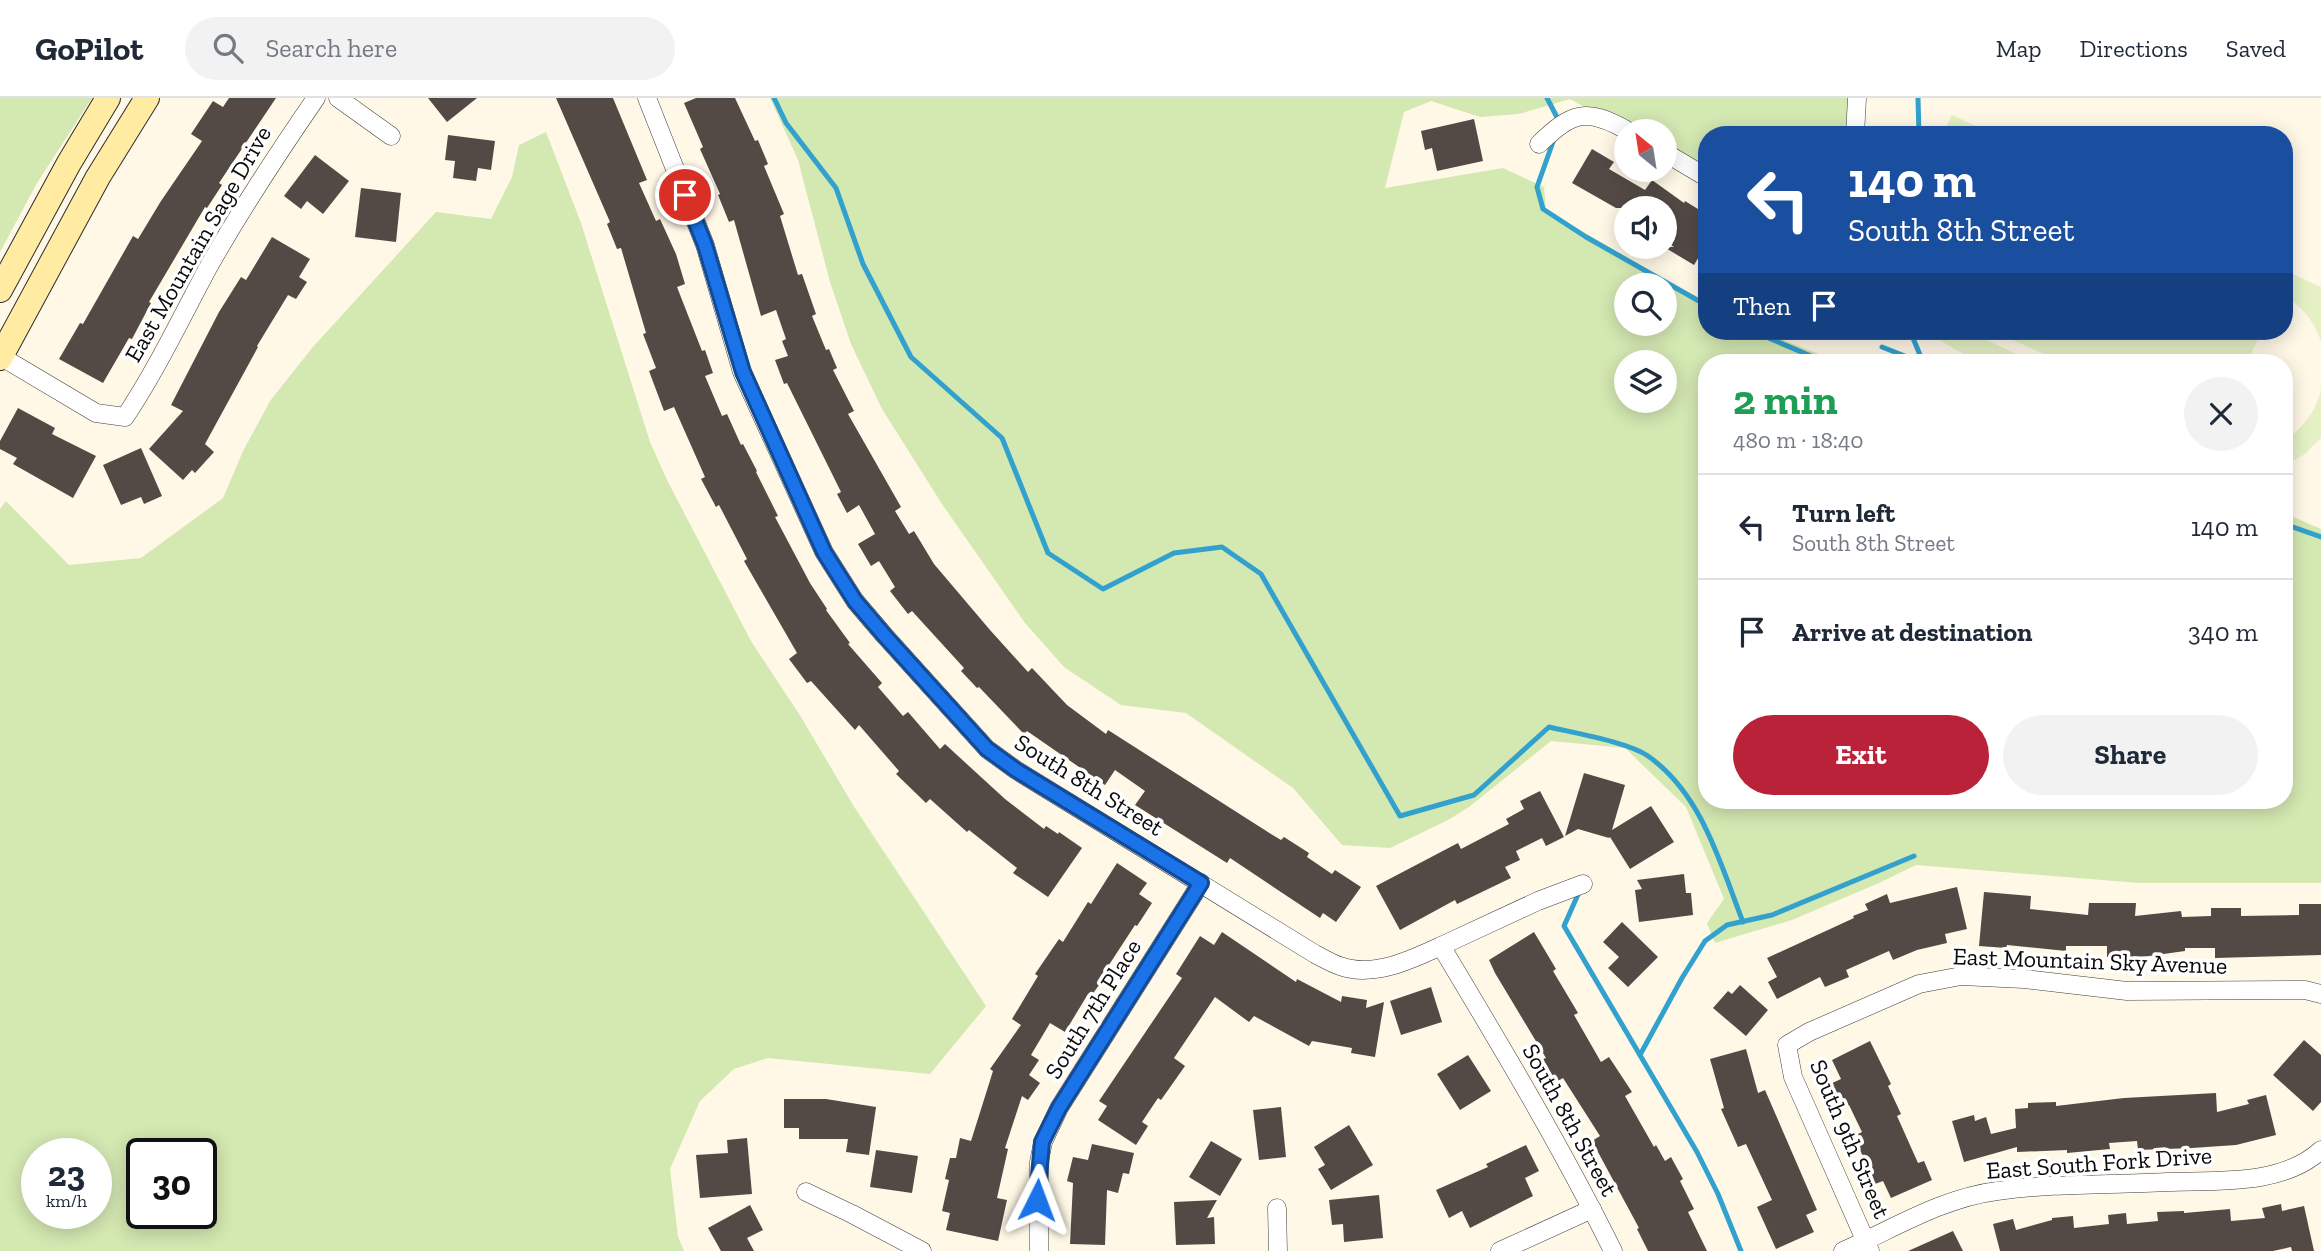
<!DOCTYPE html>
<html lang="en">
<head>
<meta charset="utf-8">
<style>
	body { margin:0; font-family:"Zilla Slab",serif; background:#f2f2f3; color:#1f2937; height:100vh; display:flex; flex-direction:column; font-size:26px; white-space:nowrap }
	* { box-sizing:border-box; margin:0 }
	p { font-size:23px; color:#747a83 }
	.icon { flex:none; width:38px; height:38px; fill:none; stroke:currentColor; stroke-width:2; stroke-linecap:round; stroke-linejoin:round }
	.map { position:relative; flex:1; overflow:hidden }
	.sheet { position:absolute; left:1698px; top:256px; width:595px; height:455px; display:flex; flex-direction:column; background:#fff; border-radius:28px; box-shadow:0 4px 18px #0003 }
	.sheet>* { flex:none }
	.top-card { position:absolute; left:1698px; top:28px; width:595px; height:214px; border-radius:28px; box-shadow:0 4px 18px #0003; background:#1a4fa0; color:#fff; overflow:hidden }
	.needle { width:46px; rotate:330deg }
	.fabs { position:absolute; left:1614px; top:21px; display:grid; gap:14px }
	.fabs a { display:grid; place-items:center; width:63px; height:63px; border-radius:50%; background:#fff; box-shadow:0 4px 18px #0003; font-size:35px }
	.speed { position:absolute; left:21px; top:1040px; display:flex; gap:14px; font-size:35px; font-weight:700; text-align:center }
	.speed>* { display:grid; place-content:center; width:91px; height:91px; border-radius:50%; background:#fff; box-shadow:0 4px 18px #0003; line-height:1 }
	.speed small { font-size:18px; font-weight:400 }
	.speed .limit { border:4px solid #111; border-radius:10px; background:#fff; color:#111 }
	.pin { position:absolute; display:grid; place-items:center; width:60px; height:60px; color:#fff; margin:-30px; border:4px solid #fff; border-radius:50%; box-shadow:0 2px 7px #0007 }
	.me { position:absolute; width:77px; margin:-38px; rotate:3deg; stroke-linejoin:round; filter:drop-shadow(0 0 5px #0008) }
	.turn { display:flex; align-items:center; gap:24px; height:147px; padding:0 35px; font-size:32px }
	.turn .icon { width:91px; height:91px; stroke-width:2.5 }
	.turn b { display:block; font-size:49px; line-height:60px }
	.then { display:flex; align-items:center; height:66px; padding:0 35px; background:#0003; gap:14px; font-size:26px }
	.round { display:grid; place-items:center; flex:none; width:74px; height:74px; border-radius:37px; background:#f2f2f3 }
	.head { display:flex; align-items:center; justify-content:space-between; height:119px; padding:0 35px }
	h1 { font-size:42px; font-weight:700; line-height:52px; color:#1e9e55 }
	.action { display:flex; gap:14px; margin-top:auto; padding:14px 35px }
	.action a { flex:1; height:80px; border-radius:42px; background:#ba223a; color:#fff; font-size:28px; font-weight:700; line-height:80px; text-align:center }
	.action a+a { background:#f2f2f3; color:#1f2937 }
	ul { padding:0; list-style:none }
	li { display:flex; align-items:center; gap:21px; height:105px; padding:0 35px; border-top:2px solid #e0e1e3 }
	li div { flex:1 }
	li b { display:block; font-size:26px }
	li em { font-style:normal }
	header { display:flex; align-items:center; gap:42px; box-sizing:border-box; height:98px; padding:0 35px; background:#fff; border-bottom:2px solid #e0e1e3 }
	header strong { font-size:33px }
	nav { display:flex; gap:38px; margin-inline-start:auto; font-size:24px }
	.search { width:490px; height:63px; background:#f2f2f3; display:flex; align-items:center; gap:18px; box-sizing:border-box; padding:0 24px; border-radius:38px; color:#747a83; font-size:26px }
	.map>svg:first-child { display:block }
	.green { fill:#d4e8b2; fill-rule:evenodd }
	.pitch { fill:#e5f0c4 }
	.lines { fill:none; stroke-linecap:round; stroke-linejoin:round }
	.stream { stroke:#32a1ce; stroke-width:5 }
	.building { fill:#534a46 }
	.street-casing { stroke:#3d3d3d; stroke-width:19 }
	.secondary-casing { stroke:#2c2c2c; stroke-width:26 }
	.street { stroke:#fff; stroke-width:18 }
	.secondary { stroke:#ffeba2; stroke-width:24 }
	.route-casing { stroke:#114b97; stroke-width:18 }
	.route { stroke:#1a73e8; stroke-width:12 }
	.labels { text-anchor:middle; stroke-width:7; stroke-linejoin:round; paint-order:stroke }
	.street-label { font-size:24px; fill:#0a0a0a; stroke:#fff }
</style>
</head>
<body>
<header>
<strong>GoPilot</strong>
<div class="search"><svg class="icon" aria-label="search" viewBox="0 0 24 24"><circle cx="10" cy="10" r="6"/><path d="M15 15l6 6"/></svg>Search here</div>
<nav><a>Map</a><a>Directions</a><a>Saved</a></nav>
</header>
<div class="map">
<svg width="2321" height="1153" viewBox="0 0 2321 1153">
	<rect width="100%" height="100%" fill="#fff8e7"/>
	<g class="green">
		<path d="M0,0H92L37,85L0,154Z"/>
		<path d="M770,0H1857L1855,37H1706V79L1664,54V33H1628L1570,1L1519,16L1480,19L1431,3L1404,14L1385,90L1503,70L1544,89L1546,112L1706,205V233H1760L1839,264H1706V702H2284V415L2321,431V785H2139L1916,767L1879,785L1792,822L1715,845L1707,825L1724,801L1686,709L1625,650L1551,643L1469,709L1448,722L1390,750L1342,747L1293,690L1186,615L1121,607L1064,569L1025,525L942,406L882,311L851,246L830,184L798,62ZM1626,187H1664V226H1626ZM1626,264H1664V303H1626Z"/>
		<path d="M546,34L581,125L650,344L668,384L751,543L801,619L853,707L986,908L930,976L768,960L734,971L700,1003L670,1071L678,1139L684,1153H0V411L6,403L69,467L141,460L223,400L243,353L270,303L312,250L436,114L491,121L512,79L519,47ZM37,1055H96V1115H37ZM142,1055H201V1115H142Z"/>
	</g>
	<g class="pitch">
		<path d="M1952,17L1991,35L1994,37H1942Z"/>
		<path d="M2284,172L2321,189V243C2313,222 2303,209 2284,198Z"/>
		<path d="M1926,233H1967L2034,264H1981L1954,251Z"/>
		<path d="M1992,233H2262L2247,264H2062Z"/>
		<path d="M2321,291V340L2305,356L2284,368V342C2302,332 2317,312 2321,291Z"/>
	</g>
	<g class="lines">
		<g class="stream">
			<path d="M774,0L786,25L836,90L863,166L911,259L1002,340L1048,455L1103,491L1174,455L1222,449L1261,476L1400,718L1474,697L1549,629C1574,635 1628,644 1648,658C1702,696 1720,765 1743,824"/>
			<path d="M1547,0L1560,25"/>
			<path d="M1918,0L1919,37"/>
			<path d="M1554,41L1537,89L1543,111L1586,139L1706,207"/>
			<path d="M1752,233L1825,264"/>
			<path d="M1910,233L1923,264"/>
			<path d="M1882,249L1920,264"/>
			<path d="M2284,426L2321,439"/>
			<path d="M1580,792L1564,828L1697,1054L1718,1096L1741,1153"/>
			<path d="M1640,957L1682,880L1705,843L1727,827L1772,817L1914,758"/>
		</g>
	</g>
	<g class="building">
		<path d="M229,0H276L219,85L222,87L207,110L205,109L149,204L151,205L132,241L129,240L103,285L59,261L80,225L83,226L133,138L138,141L161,103L202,43L191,36L213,3L223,9Z"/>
		<path d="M428,0H477L447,24Z"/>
		<path d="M556,0H613L647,82L639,85L656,123L660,121L676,156L685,186L677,189L702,253L705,252L713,275L705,278L722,318L727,316L741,347L743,346L757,373L756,374L778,418L775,419L810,485L827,511L826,512L850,545L848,546L882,585L878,589L903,618L908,614L940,651L945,646L1005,701L1044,731L1046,728L1058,736L1059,734L1082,750L1048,799L1013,775L1017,770L969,732L967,734L930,701L926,705L896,676L899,673L859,627L855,632L811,583L807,585L789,561L797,555L744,463L747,461L719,407L716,409L701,381L705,379L674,309L664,313L649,273L656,270L643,236L646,235L621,150L617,151L607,126L610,124Z"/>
		<path d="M696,0H735L755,43L758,42L768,66L764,68L784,116L780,118L798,177L802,176L816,216L812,218L826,252L829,251L837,270L833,272L854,313L848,316L901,409L895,413L909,436L914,433L934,466L990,532L1028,574L1032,570L1067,607L1106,636L1108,632L1271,736L1281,742L1284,739L1309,755L1307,759L1332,776L1335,772L1361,789L1336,824L1323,815L1320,820L1230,760L1227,765L1135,707L1145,693L1115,672L1105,687L1027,633L1024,636L979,589L977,590L961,573L964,570L912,513L908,516L890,493L895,489L879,463L871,468L858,446L875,436L859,407L847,415L837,396L841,394L787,285L784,286L775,262L788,258L782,243L786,241L776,212L761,218L734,122L729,124L718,97L720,96L700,51L703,49L684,5Z"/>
		<path d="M1474,21L1483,63L1437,73L1432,50L1425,52L1421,33Z"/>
		<path d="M448,37L495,43L491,72L478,70L476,83L453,80L455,63L445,62Z"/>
		<path d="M1592,51L1614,64L1609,71L1645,92L1652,82L1684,105L1685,103L1706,116V147L1694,167L1664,149H1674L1664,142V110H1616L1572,85Z"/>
		<path d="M315,57L349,83L323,116L307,103L301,111L284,98Z"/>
		<path d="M361,90L401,95L396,144L355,139Z"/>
		<path d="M272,139L310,161L299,179L307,184L296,201L288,197L257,248L258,249L205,346L214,354L195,375L192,372L183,382L149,351L183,313L171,307L219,214L241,179L246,182Z"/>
		<path d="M18,310L55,330L52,336L96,358L73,400L13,366L17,360L0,351V343Z"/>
		<path d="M141,350L162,398L144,406L141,399L121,407L103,367Z"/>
		<path d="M1584,675L1625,687L1612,732L1651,708L1674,744L1630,771L1610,739L1609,740L1578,731L1565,738Z"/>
		<path d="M1540,693L1564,739L1546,748L1542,740L1516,753L1520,762L1505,769L1511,780L1457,806L1455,802L1400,832L1376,788L1458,745L1461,751L1509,726L1506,721L1524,711L1520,703Z"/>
		<path d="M1117,765L1147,785L1139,796L1152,805L1137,828L1135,827L1105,873L1108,875L1091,898L1088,896L1065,934L1050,925L1031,957L1039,962L1029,977L1040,985L1028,1002L1022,998L1005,1050L1008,1051L997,1100L1007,1102L998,1143L946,1132L950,1115L942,1113L949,1082L945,1081L950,1060H956L960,1040L971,1043L993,973L990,971L1021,927L1012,921L1038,878L1035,876L1059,841L1063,844L1088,804L1091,806Z"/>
		<path d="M1684,776L1686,795H1691L1693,817L1639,824L1635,792L1642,791L1637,782Z"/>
		<path d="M1957,789L1967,831L1945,836L1947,845L1917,852L1893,862L1889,853L1846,872L1849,879L1825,889L1820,879L1777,901L1768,884L1777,879L1767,860L1854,820L1853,818L1868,812L1865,806L1887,796L1890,805Z"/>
		<path d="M1984,794L2031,798L2030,811L2088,817L2089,805H2136L2135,818L2181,813L2182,819L2211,818V810H2241V818L2299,817V806H2321V857L2215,860V850H2185V853L2135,860L2107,859V848H2066V853L2007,847L2006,850L1979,848Z"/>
		<path d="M1622,824L1658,859L1628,889L1608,870L1619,859L1603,844Z"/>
		<path d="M1222,834L1296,884L1297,881L1341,904L1342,898L1367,902L1366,910L1384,904L1375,959L1351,955L1352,950L1312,943L1309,948L1254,918L1249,924L1215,899L1174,960L1185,968L1161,1002L1158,1000L1142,1024L1148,1028L1136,1047L1098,1022L1107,1008L1099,1003L1182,880L1176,876L1200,838L1214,847Z"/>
		<path d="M1534,834L1556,871L1553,873L1578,915L1574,917L1601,964L1609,959L1632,994L1625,998L1654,1049L1656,1047L1665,1063L1671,1059L1683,1081L1680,1083L1694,1111L1688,1114L1707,1153H1648L1637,1131L1639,1130L1592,1043L1600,1038L1563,980L1556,984L1543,961L1546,960L1495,875L1489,862Z"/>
		<path d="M1740,887L1768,912L1746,938L1713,910L1728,893L1732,896Z"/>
		<path d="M1431,889L1442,924L1401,937L1390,903Z"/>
		<path d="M2304,942L2321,957V1004L2313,1013L2273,977Z"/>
		<path d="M1870,943L1891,986L1888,988L1901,1016L1897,1018L1918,1065L1924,1063L1932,1082L1891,1100L1883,1083L1875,1086L1854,1038L1862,1034L1849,1007L1842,1011L1830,986L1841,981L1832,962Z"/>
		<path d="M1746,951L1758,995L1765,992L1817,1112L1806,1117L1814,1134L1776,1151L1757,1109L1772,1102L1746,1046L1738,1049L1721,1011L1724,1010L1710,961Z"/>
		<path d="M1468,957L1491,993L1460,1012L1437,976Z"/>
		<path d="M2216,995L2217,1014L2249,1006L2247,1002L2266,997L2276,1037L2236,1047L2192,1050L2138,1052L2137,1043L2109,1045L2110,1051L2067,1055V1052L2017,1054V1049L1964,1064L1952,1023L1974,1017L1975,1023L1986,1019L1991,1036L2016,1030L2015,1011L2028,1010V1005L2056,1004V1008L2124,1000Z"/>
		<path d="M784,1001H826L876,1009L869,1057L846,1054L848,1041H799V1030H784Z"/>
		<path d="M1281,1009L1286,1059L1259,1062L1253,1012Z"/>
		<path d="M1349,1027L1373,1067L1331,1092L1318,1071L1325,1067L1314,1049Z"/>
		<path d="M747,1040L752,1096L700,1100L696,1057L728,1055L727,1042Z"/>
		<path d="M1211,1043L1242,1061L1220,1098L1189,1079Z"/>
		<path d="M1092,1046L1134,1055L1129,1076L1123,1075L1118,1095L1107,1092L1105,1147L1070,1146L1073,1085L1067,1083L1073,1059L1088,1062Z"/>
		<path d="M1526,1047L1539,1073L1525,1080L1533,1098L1470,1130L1462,1113L1449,1120L1436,1092L1488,1069L1486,1066Z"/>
		<path d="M876,1052L918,1058L912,1095L870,1089Z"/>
		<path d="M1379,1097L1383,1140L1344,1144L1343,1126L1332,1127L1329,1102Z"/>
		<path d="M1217,1102L1207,1120L1214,1119L1215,1146L1176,1147L1174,1104Z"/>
		<path d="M2281,1106L2282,1113L2304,1108L2314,1153H2292L2291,1149L2273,1153H2000L1993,1126L2013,1121L2016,1132L2052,1122V1120L2073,1118L2074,1130L2109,1126L2108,1117L2126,1115L2127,1126L2158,1123L2157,1114L2184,1113V1115L2230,1111L2231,1123L2265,1120L2262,1110Z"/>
		<path d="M750,1107L763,1132L747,1140L754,1153H721L708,1130Z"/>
		<path d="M1953,1133L1963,1153H1908Z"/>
	</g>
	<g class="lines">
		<g class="street-casing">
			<g id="street">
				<path d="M338,0L391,38"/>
				<path d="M647,0L705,147L742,274L824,454L855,503L884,537L987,651L1016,672L1315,856C1323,860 1331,865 1340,868C1373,880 1411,862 1441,848C1501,948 1561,1048 1613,1153"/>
				<path d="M1855,37L1857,0"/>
				<path d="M1539,46C1572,14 1586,9 1628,33"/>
				<path d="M1664,54L1706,79"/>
				<path d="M0,258L96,315L125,319C157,271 182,218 209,168C242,110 278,55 316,0"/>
				<path d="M1441,848L1538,803L1583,786"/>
				<path d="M806,1094L852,1116L922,1153"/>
				<path d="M1277,1110L1278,1153"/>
				<path d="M1039,1153V1064L1043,1044L1059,1010L1201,785"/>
				<path d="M1500,1153L1592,1111"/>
				<path d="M1843,1153C1893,1131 1942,1100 1997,1093C2053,1085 2111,1087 2168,1084C2217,1082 2282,1088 2321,1052"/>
				<path d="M1870,1153L1793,979L1787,947L1809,934L1919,886L1961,878L2024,881L2127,893L2305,892L2321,896"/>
			</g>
		</g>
		<g class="secondary-casing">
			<g id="secondary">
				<path d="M0,192L69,65L108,0"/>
				<path d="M0,260L98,79L147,0"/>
			</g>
		</g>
		<use href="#street" class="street"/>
		<use href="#secondary" class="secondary"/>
	</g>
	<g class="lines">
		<g class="route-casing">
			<path id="route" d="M685,97L705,147L743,274L824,454L855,503L884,537L987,651L1016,672L1201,785L1059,1010L1042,1044L1037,1102"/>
		</g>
		<use href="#route" class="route"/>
	</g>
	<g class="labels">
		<g class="street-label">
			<text transform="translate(198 146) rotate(-60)" y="8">East Mountain Sage Drive</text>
			<text transform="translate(1089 687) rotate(32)" y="8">South 8th Street</text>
			<text transform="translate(2090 863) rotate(2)" y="8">East Mountain Sky Avenue</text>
			<text transform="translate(1093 911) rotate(-58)" y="8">South 7th Place</text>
			<text transform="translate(1570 1022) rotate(61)" y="8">South 8th Street</text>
			<text transform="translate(1850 1041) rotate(67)" y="8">South 9th Street</text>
			<text transform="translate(2099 1065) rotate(-4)" y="8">East South Fork Drive</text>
		</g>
	</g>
</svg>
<div class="fabs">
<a><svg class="needle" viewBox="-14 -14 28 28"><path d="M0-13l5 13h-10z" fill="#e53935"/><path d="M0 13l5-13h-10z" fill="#747a83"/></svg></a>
<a><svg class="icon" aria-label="sound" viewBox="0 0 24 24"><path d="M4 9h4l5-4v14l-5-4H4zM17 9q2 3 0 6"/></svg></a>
<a><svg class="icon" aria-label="search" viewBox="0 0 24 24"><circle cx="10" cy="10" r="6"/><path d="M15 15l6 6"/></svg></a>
<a><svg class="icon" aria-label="layers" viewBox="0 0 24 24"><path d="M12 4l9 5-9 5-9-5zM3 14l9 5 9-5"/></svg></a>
</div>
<div class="speed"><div>23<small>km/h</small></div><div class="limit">30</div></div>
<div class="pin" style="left:685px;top:97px;background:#d93025"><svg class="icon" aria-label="arrive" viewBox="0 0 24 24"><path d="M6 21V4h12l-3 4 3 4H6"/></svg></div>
<svg class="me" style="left:1037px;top:1102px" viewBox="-20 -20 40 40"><path d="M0-17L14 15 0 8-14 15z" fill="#1a73e8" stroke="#fff" stroke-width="4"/></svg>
<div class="top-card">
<div class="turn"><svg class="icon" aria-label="left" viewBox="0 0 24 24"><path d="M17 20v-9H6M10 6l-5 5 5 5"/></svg><div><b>140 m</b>South 8th Street</div></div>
<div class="then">Then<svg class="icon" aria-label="arrive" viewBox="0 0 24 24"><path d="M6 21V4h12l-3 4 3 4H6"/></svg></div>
</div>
<section class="sheet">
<div class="head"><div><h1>2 min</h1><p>480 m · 18:40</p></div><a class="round"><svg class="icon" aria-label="close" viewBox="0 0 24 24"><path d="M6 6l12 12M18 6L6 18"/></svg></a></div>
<ul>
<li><svg class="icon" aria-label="left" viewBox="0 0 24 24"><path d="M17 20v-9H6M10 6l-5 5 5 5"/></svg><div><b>Turn left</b><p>South 8th Street</p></div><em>140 m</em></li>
<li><svg class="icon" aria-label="arrive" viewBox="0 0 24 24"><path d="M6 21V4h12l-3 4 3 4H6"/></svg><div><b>Arrive at destination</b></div><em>340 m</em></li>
</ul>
<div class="action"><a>Exit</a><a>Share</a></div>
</section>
</div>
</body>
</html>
